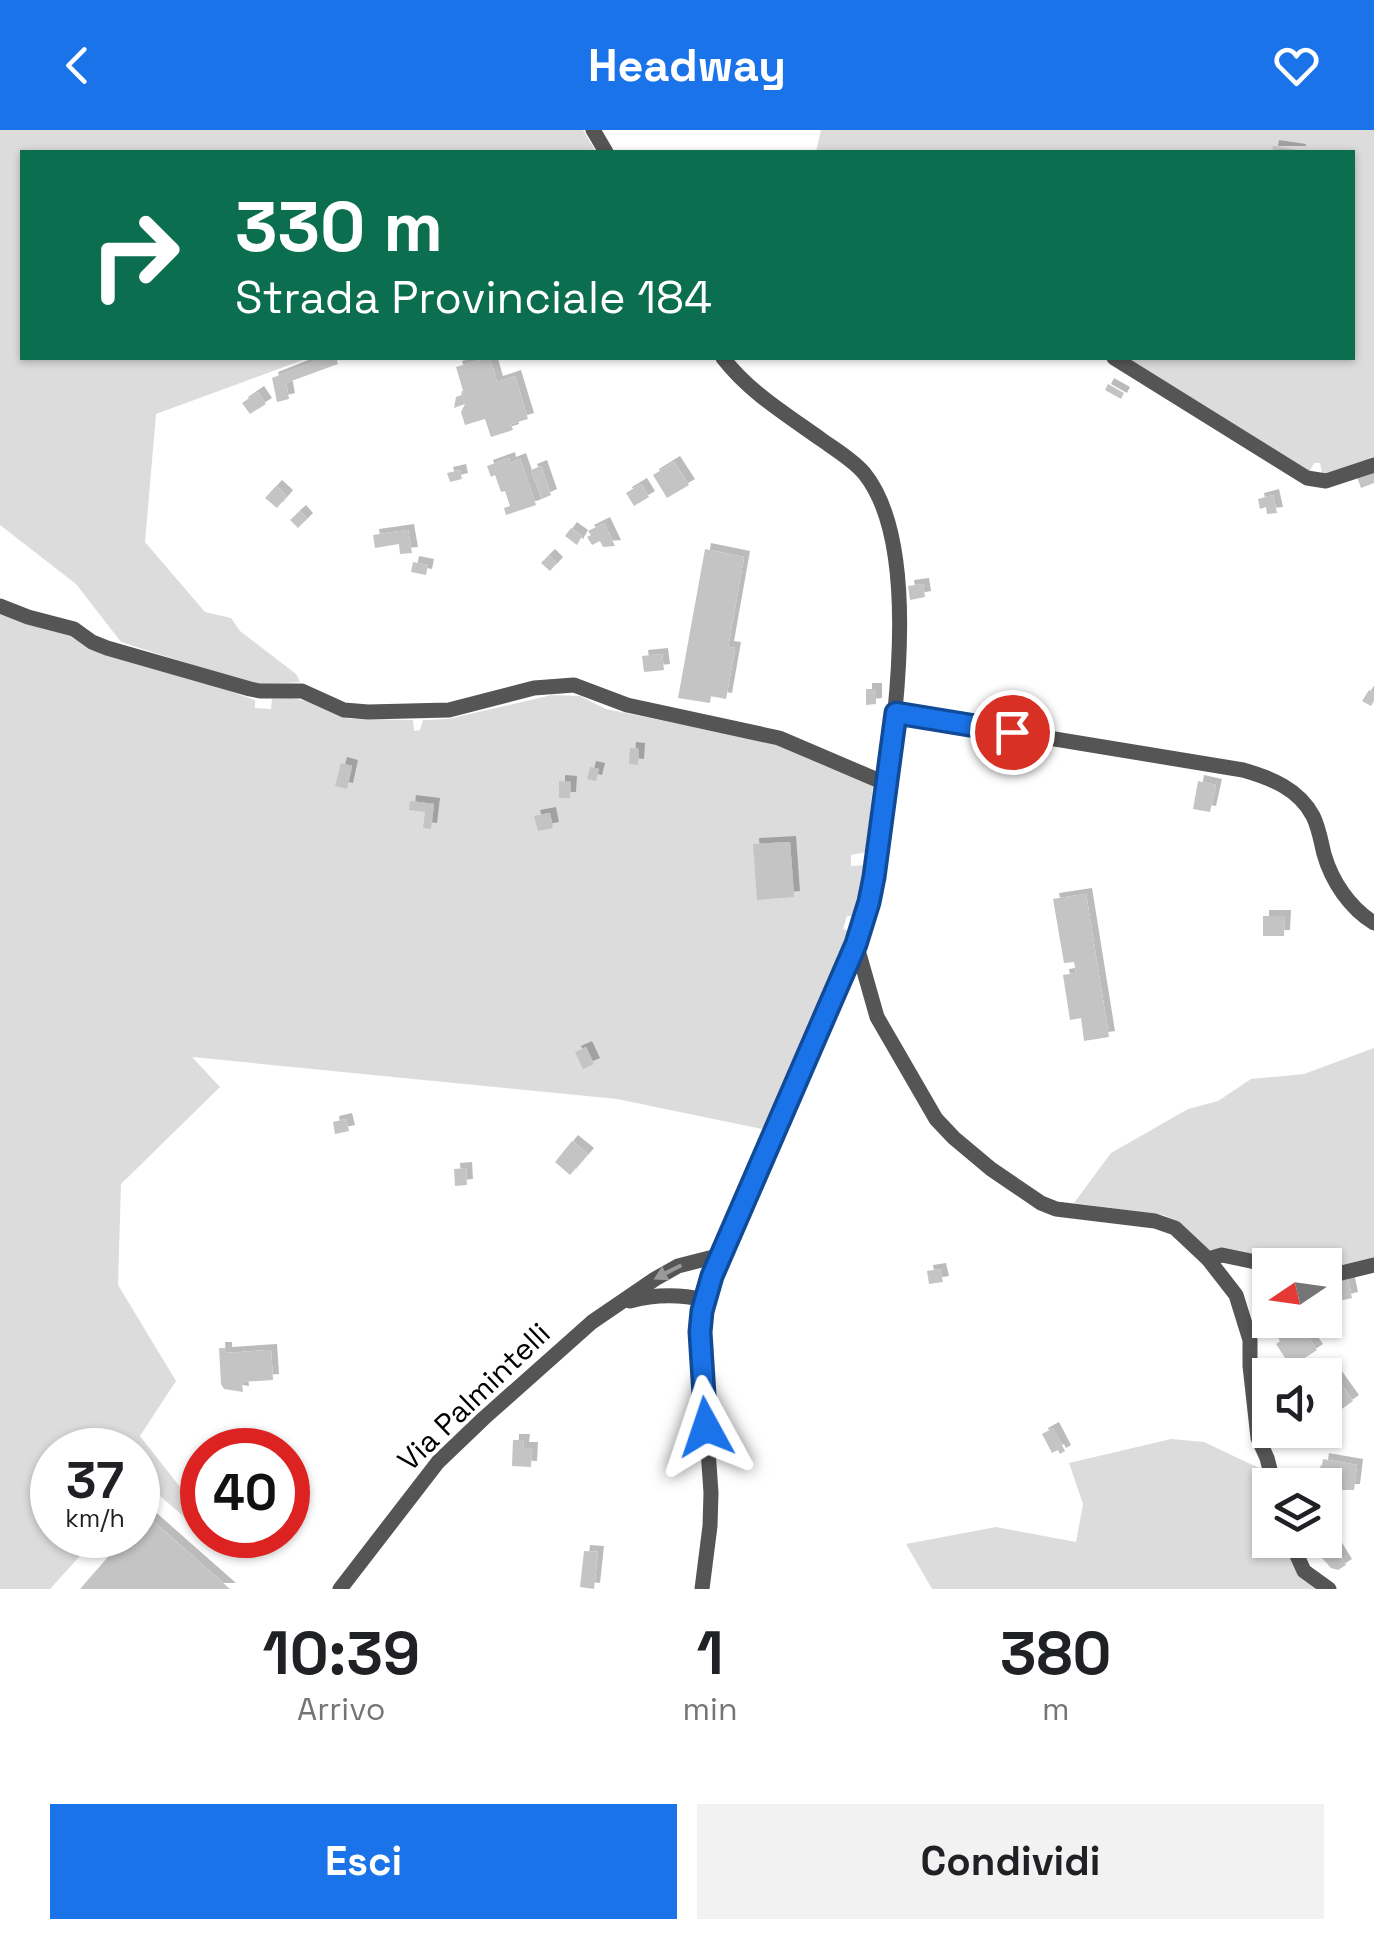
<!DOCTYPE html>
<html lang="it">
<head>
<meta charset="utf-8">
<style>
	body { margin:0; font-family:"Space Grotesk",sans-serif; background:#f2f2f2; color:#202124; height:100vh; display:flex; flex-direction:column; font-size:38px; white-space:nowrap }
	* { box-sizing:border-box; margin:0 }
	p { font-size:32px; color:#757577 }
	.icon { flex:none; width:55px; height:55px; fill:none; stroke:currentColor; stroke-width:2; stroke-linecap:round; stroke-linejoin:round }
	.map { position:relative; height:1459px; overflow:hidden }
	.drawer { display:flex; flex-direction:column; background:#fff; flex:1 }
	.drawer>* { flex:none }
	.banner { position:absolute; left:20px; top:20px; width:1335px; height:210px; border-radius:0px; box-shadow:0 2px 8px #0004; background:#0b6e4f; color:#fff; overflow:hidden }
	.needle { width:65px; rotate:257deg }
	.tools { position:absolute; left:1252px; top:1118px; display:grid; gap:20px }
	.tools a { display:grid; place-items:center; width:90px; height:90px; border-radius:0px; background:#fff; box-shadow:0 2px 8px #0004; font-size:50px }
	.speed { position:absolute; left:30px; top:1298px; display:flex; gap:20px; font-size:50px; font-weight:700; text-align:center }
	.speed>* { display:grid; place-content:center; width:130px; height:130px; border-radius:50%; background:#fff; box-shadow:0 2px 8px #0004; line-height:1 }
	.speed small { font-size:25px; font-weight:400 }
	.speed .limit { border:15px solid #d22; background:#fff; color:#111 }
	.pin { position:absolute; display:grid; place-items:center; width:85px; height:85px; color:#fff; margin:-42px; border:5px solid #fff; border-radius:50%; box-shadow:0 2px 10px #0007 }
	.me { position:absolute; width:110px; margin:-55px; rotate:355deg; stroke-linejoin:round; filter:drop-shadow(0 0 8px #0008) }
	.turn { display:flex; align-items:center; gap:35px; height:210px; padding:0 50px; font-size:45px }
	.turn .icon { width:130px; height:130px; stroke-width:2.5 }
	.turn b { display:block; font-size:70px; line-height:85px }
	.eta { display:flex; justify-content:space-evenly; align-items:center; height:170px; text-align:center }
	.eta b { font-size:60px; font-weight:600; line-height:70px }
	.primary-button { display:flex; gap:20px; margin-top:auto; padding:20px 50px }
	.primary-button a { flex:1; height:115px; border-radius:0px; background:#1a73e8; color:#fff; font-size:40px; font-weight:600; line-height:115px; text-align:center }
	.primary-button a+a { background:#f2f2f2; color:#202124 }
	header { display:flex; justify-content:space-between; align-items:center; height:130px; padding:0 50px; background:#1a73e8; color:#fff; font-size:45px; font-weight:600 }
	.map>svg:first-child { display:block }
	.green { fill:#dcdcdc }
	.building { fill:#c4c4c4; filter:url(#shadow) }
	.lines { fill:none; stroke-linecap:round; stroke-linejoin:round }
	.minor { stroke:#555; stroke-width:15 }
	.oneway { fill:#999 }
	.route-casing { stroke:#114b97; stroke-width:25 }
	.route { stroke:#1a73e8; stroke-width:18 }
	.labels { text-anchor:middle; stroke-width:8; stroke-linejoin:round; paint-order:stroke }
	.street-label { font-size:30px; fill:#000; stroke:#fff }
</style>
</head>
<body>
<header><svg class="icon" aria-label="back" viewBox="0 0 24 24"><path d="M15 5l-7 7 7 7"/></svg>Headway<svg class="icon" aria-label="heart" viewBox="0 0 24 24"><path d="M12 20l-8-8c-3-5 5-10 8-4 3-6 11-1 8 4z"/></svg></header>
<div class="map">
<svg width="1374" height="1459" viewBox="0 0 1374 1459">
	<defs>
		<filter id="shadow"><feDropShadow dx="6" dy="-6" stdDeviation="0" flood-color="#0004"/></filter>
	</defs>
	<rect width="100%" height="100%" fill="#fff"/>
	<g class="green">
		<path d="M0,0H583L596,22H22V228H308L156,284L145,412L205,482L231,488L240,501L296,544L300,552L255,555L121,512L76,454L0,395Z"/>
		<path d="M821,0H1374V330L1323,348L1320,333H1314L1309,343L1126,228H1352V22H816Z"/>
		<path d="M0,480L255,570V578L271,579L272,569L291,568L306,571L349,589L413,590L414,601L420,600L423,590L448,589L552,565L580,566L606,579L772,613L873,655L866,722L851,725V736L865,735L856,786H847L843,799L848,801L762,999L617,969L192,927L220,957L121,1054L118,1155L176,1251L140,1306L191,1371L202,1380V1402L146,1354L138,1362V1320H52V1405H99L50,1459H0Z"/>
		<path d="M1374,918V1130L1325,1140V1135H1295L1206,1119L1180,1093L1164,1085L1074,1073L1111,1023L1188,979L1218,971L1251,949L1304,944Z"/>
		<path d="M1171,1309L1204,1312L1261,1339L1270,1378V1410H1283L1318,1459H932L906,1414L996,1397L1076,1412L1083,1374L1069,1333Z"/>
	</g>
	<g class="building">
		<path d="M1273,16L1300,20V22H1272Z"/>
		<path d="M323,228H336L338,234L286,253L289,269L277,272L272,248Z"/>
		<path d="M487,228H490L497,252L515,246L528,289L511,294L513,300L491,307L485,289L465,295L461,282L465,274L454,278L456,267L464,264L456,237Z"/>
		<path d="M1108,254L1124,263L1121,269L1105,260Z"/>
		<path d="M258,262L266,274L250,284L242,273Z"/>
		<path d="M509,328L510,333L520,329L536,375L506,385L504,378L510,376L505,361L501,362L495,345L491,347L487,336Z"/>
		<path d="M674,332L689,355L667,368L653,345Z"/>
		<path d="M541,336L551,365L542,369L531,340Z"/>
		<path d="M460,340L462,349L450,352L447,343Z"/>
		<path d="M1374,342V353L1361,358L1357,347Z"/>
		<path d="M641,354L649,367L634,376L626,363Z"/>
		<path d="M276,356L287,366L277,378L265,368Z"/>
		<path d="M1273,365L1277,383L1267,384L1266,377L1260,379L1258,369Z"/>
		<path d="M300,381L307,389L298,398L290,390Z"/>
		<path d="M604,393L615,416L603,417L600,411L592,415L587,407L591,405L588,401Z"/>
		<path d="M571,398L582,406L577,415L565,406Z"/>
		<path d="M408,400L412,423L400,424L399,414L375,418L373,405Z"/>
		<path d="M705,419L744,427L728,517L735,518L726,569L711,566L710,573L678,568Z"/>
		<path d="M549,425L557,433L550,441L541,433Z"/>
		<path d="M413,432L428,435L426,445L411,442Z"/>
		<path d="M923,454L925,467L910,470L908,456Z"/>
		<path d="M662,524L664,540L644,542L642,526Z"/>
		<path d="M866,559H876V574L866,575Z"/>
		<path d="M1369,560L1374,563V571L1371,576L1362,571Z"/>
		<path d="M630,618L639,619L638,635L629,634Z"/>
		<path d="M341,633L352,636L347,659L335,656Z"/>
		<path d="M590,637L599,639L596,651L587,649Z"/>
		<path d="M559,651L571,652L570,668H559Z"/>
		<path d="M1198,651L1216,655L1210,682L1193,679Z"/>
		<path d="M410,671L434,674L431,699L423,698L425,682L409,680Z"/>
		<path d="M550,683L553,698L538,701L534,686Z"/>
		<path d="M790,712L794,767L757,770L753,714Z"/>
		<path d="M1086,764L1109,907L1084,911L1081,888L1070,890L1063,845L1076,843L1074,832L1064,833L1053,769Z"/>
		<path d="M1263,786H1285L1284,806H1263Z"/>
		<path d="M586,917L594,934L583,939L575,922Z"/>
		<path d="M346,989L349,1001L335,1004L333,992Z"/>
		<path d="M572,1011L588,1024L570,1045L555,1032Z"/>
		<path d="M466,1038L467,1055L455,1056L454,1039Z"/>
		<path d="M940,1139L943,1152L929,1154L927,1141Z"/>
		<path d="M1348,1149L1352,1168L1330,1173L1325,1154Z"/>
		<path d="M1290,1197L1293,1202L1301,1197L1317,1220L1291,1237L1276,1214L1280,1211L1277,1206Z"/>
		<path d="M219,1218H226V1223L271,1220L273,1250L242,1252L243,1262L224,1259L221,1254Z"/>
		<path d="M1328,1236L1353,1271L1328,1289L1325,1285V1245H1316Z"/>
		<path d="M1053,1298L1065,1321L1060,1324L1058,1320L1052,1323L1042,1304Z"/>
		<path d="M513,1310H524L523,1318H532L531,1337L512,1336Z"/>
		<path d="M1323,1329L1357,1335L1354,1360H1325V1355H1303L1302,1349L1313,1347L1315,1341L1321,1342Z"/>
		<path d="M145,1384L230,1459H80L127,1405H138V1394Z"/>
		<path d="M1319,1410L1324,1418L1316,1425L1307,1428L1304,1421L1313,1418L1312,1415Z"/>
		<path d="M1335,1417L1346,1435L1338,1440L1331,1438L1321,1427Z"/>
		<path d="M584,1421L598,1422L594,1459L580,1457Z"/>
	</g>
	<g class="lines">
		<g class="minor">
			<path d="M593,0L606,22"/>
			<path d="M1114,228L1307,348L1326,351L1374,335"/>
			<path d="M0,476L28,487L74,499L92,512L107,518L250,559L260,561H302L344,580L368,582L449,580L534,558L574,555L627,575L779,608L887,654"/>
			<path d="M896,583L1243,640C1271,648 1299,659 1313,686C1319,698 1321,712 1324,724C1332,752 1350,778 1374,793"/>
			<path d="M856,813L877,887L936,989L954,1008L991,1039L1041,1073L1056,1079L1155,1091L1175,1098L1208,1129L1236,1165L1250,1210V1236L1258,1308L1267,1328L1274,1355"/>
			<path d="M1208,1129L1222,1125L1270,1135"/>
			<path d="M1325,1147L1374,1135"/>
			<path d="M630,1171C656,1164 679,1164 705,1170"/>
			<path d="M1290,1410L1304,1441L1329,1459"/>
			<path d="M340,1459L438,1332L484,1288L592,1192L655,1149L678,1136L721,1125"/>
			<path d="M702,1459L710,1396L711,1363L700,1202L701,1181L712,1146L856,813C860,799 866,785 870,770C878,735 881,699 885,664C896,581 920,412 864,343C853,330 836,320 822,310C787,285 749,262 723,228"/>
		</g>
	</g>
	<defs><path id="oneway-solid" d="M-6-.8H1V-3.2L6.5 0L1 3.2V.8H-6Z" transform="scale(2.5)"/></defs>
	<use class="oneway" href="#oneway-solid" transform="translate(668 1142) rotate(153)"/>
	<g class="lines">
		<g class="route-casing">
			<path id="route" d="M706,1297L700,1202L702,1181L712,1146L856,814L869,772L874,747L896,583L1012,602"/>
		</g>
		<use href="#route" class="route"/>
	</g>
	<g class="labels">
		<g class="street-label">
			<text transform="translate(474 1267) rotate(-44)" y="10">Via Palmintelli</text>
		</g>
	</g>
</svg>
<div class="tools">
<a><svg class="needle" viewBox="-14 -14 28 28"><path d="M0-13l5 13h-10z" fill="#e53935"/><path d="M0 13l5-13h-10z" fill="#757577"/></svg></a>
<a><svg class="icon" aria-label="sound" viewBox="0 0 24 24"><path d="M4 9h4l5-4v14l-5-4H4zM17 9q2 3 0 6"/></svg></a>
<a><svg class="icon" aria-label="layers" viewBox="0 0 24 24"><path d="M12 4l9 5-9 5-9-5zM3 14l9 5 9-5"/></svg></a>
</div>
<div class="speed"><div>37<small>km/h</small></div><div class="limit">40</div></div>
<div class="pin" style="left:1012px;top:602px;background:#d93025"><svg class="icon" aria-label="arrive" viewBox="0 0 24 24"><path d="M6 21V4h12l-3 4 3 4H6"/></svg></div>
<svg class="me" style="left:706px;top:1297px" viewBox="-20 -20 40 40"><path d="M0-17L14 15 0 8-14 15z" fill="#1a73e8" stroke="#fff" stroke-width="4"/></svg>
<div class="banner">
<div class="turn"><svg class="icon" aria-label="right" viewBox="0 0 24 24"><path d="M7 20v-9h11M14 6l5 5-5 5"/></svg><div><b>330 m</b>Strada Provinciale 184</div></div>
</div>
</div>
<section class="drawer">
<div class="eta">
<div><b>10:39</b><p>Arrivo</p></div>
<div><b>1</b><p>min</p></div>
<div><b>380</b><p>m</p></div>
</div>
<div class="primary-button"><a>Esci</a><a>Condividi</a></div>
</section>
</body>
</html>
